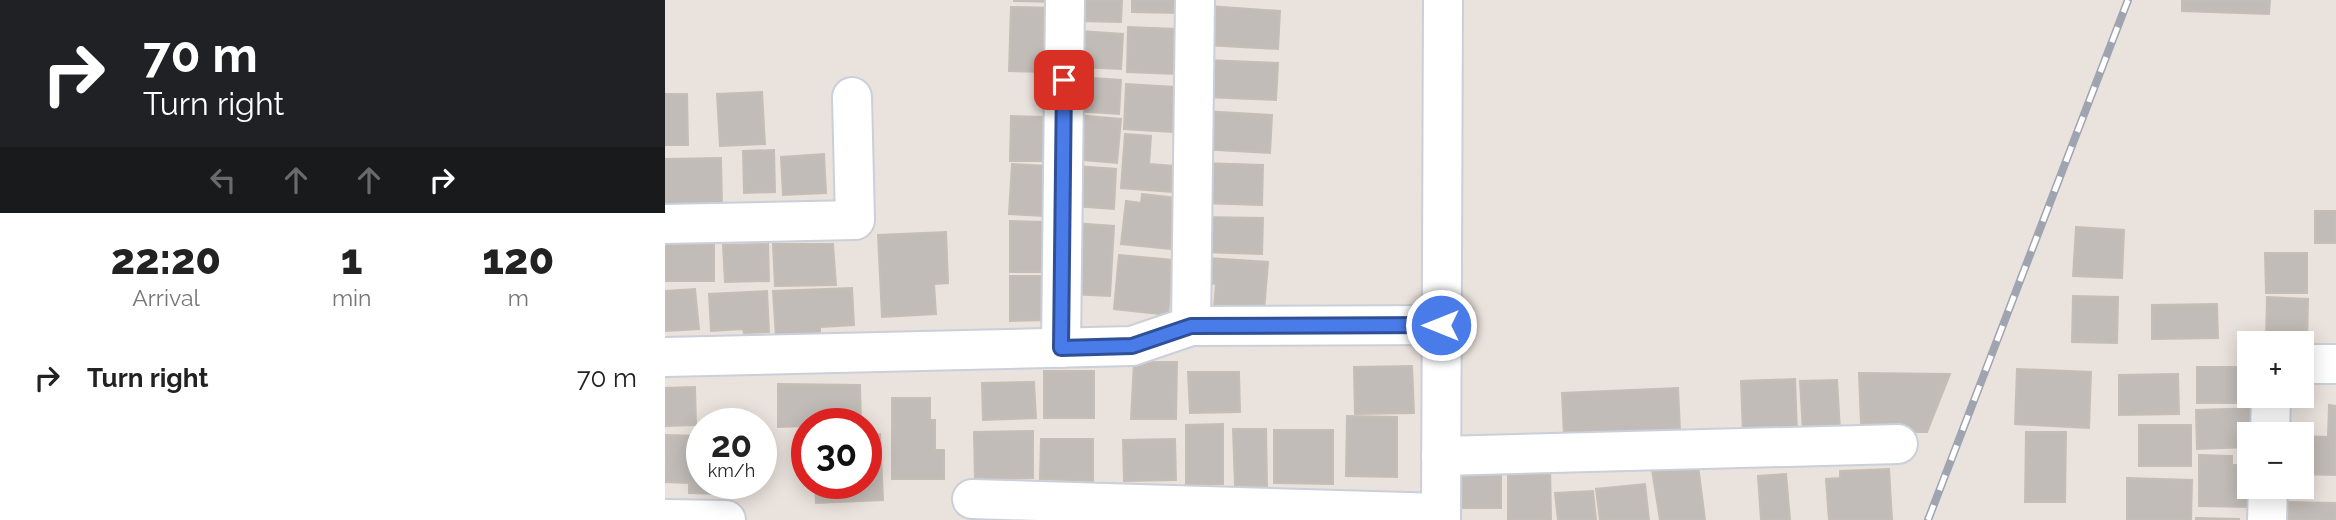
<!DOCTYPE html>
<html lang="en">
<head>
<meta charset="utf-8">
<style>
	body { margin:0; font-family:Raleway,sans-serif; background:#f6f6f6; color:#222; height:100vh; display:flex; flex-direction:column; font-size:26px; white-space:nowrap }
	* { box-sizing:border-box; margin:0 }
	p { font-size:23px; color:#767676 }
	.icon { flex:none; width:38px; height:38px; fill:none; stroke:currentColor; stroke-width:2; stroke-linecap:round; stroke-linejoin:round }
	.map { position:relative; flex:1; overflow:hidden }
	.side { display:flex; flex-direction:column; background:#fff; width:665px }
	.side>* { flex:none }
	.banner { background:#202124; color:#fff; overflow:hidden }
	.buttons { position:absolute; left:1572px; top:331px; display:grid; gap:14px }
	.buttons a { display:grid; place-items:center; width:77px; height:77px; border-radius:0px; background:#fff; box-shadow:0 4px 18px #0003; font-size:35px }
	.speed { position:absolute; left:21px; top:408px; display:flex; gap:14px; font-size:35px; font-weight:700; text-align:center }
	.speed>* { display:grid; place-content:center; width:91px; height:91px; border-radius:50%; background:#fff; box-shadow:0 4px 18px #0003; line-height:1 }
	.speed small { font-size:18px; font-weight:400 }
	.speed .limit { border:10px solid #d22; background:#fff; color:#111 }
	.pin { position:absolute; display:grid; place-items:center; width:60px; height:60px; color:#fff; margin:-30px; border-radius:14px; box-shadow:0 4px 10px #0006 }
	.me { position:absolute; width:77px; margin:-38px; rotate:270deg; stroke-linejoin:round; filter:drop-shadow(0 0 5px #0008) }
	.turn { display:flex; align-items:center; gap:24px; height:147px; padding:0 28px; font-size:32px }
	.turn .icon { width:91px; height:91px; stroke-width:2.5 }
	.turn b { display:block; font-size:49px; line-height:60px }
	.lanes { display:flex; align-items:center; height:66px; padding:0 28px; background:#0003; justify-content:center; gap:35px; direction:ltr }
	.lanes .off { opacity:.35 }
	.eta { display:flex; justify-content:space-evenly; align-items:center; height:119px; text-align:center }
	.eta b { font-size:42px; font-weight:800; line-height:49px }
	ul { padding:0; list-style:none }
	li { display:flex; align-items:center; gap:21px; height:91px; padding:0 28px }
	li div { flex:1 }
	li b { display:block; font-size:26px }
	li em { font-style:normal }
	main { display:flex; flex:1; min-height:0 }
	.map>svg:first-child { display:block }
	.building { fill:#c2bcb8; stroke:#c5beb6; stroke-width:2 }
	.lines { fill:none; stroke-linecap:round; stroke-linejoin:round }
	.street-casing { stroke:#cacfd9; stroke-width:42 }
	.street { stroke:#fff; stroke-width:38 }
	.rail-casing { stroke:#9fa4b1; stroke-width:8 }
	.rail { stroke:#fff; stroke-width:5; stroke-dasharray:16; stroke-linecap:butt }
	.route-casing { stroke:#2f5097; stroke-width:18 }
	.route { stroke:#497be9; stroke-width:12 }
</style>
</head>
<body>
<main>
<section class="side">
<div class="banner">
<div class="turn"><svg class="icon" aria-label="right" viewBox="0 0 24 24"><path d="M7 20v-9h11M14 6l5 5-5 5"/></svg><div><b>70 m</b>Turn right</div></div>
<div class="lanes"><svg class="icon off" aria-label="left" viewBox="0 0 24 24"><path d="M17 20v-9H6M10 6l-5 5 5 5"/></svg><svg class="icon off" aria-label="ahead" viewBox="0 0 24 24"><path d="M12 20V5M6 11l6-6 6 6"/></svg><svg class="icon off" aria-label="ahead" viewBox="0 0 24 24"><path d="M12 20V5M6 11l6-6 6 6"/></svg><svg class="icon" aria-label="right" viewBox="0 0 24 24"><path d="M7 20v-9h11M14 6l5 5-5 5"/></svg></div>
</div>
<div class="eta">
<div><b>22:20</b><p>Arrival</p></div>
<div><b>1</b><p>min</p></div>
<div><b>120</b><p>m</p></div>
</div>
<ul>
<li><svg class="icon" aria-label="right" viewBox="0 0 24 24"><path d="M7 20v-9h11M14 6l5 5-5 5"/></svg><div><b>Turn right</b></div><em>70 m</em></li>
</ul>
</section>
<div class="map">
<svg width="1671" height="520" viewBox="0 0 1671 520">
	<rect width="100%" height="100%" fill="#eae2dc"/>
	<g class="building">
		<path d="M349,0H389V2L349,1Z"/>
		<path d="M414,0H457L456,22L413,21Z"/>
		<path d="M467,0H515L514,13L467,12Z"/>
		<path d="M1517,0H1605L1604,14L1517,11Z"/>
		<path d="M543,6L615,11L613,49L541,45Z"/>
		<path d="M346,7L392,8L382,72L344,71Z"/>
		<path d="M463,27L511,29V74L462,72Z"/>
		<path d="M415,31L458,34L456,69L413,67Z"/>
		<path d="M541,60L613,63L611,100L539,97Z"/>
		<path d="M412,77L456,80L454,114L410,111Z"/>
		<path d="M461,84L510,87L507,132L459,129Z"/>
		<path d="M97,92L100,144L55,146L52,94Z"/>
		<path d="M0,94H22L23,145H0Z"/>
		<path d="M537,111L607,115L605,153L535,149Z"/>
		<path d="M410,115L456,119L452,163L407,159Z"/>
		<path d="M346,116L382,117L381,161H345Z"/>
		<path d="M460,134L486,136L484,164L510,166L507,192L456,188Z"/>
		<path d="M109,150L110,192L79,193L78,151Z"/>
		<path d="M159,154L161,193L118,195L116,157Z"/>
		<path d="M56,158L57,207L0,208V159Z"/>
		<path d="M536,163L598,165L597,205L535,203Z"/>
		<path d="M347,164L381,166L379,216L344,214Z"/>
		<path d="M411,166L451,169L449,209L408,206Z"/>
		<path d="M477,194L511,198L505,249L456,244L461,201L476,203Z"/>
		<rect x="1650" y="211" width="21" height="32"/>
		<path d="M536,217L598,218L597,254L535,252Z"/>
		<path d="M345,221L381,222V272H345Z"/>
		<path d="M408,223L449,226L445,296L403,294Z"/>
		<path d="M1411,227L1459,230L1457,278L1408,276Z"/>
		<path d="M281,232L283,283L269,284L271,314L217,317L213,235Z"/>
		<path d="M28,235H49V281H0V243H28Z"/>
		<path d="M103,244L104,281L60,282L58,245Z"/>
		<path d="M108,244H168L171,285L110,286Z"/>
		<path d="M1600,253H1642V293H1601Z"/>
		<path d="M454,255L508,260L503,315L449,309Z"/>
		<path d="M543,258L603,262L599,312L549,308L551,284L541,283Z"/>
		<path d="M345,276H381V320L345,321Z"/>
		<path d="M187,288L189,325L155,327V336L111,338L108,291Z"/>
		<path d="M30,289L34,329L0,331V291Z"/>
		<path d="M102,291L104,332L79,333L78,329L46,331L44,294Z"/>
		<path d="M1408,296L1453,297L1452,343L1407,342Z"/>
		<path d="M1602,297L1643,299L1642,346H1636V343H1601Z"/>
		<path d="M1552,304L1553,338L1487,339V305Z"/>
		<path d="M469,362H512L511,419H466Z"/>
		<path d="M747,366L749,413L690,414L689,367Z"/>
		<rect x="1532" y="367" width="44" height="36"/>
		<path d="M1352,369L1426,372L1424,428L1350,424Z"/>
		<rect x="379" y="371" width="50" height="47"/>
		<path d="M523,372H574L575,412L525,413Z"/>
		<path d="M1194,373L1285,374L1262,432H1232V425L1196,423Z"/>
		<path d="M1513,374L1514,414L1454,415V375Z"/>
		<path d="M1130,379L1132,432L1078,434L1076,381Z"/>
		<path d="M1172,380L1175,430L1138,432L1135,381Z"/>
		<path d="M369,382L371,418L318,420L317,383Z"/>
		<path d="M113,384L195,385L196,424L113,427Z"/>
		<path d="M30,387L31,425L0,426V388Z"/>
		<path d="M1013,388L1015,431L899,436L897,393Z"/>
		<path d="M227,398H265V420H270V450H279V479H227Z"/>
		<path d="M1664,405L1671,406V475L1636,474V436L1663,437Z"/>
		<path d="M1595,408L1596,434H1584V447L1532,449L1531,410Z"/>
		<path d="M682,416L732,417V477L681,476Z"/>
		<path d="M558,424V484H521V425Z"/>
		<rect x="1474" y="425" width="52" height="41"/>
		<path d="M568,429H601L602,486H570Z"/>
		<path d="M609,430H668V484L609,483Z"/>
		<path d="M368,431V478L310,479L309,432Z"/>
		<path d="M1361,432H1401L1400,502H1360Z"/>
		<path d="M215,434L218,500L151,503L150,483H201V435Z"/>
		<path d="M0,435L37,436V483H58V494L24,493V483L0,482Z"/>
		<path d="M376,439H428V481L375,479Z"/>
		<path d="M510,439L511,480L459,481L458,440Z"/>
		<path d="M1534,455L1567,456V465H1584L1588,507L1534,506Z"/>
		<path d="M885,464L886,520H843V465Z"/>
		<path d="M1033,465L1040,520H995L987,470Z"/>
		<path d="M793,467L836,468V508H792Z"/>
		<path d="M1224,469L1227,520H1164L1161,479L1175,478V471Z"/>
		<path d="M1121,474L1125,520H1096L1093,476Z"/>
		<path d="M1462,478L1527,480L1526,520H1462Z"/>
		<path d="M980,484L984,520H935L931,489Z"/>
		<path d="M928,491L931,520H893L890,493Z"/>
		<path d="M1622,502L1671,503V520H1621Z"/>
		<path d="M1531,518L1574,519V520H1531Z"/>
	</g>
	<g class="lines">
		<g class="street-casing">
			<g id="street">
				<path d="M0,224L190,220L187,97"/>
				<path d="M526,326L530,0"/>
				<path d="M396,348L400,0"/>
				<path d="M0,357L467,346L526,326L777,325"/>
				<path d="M1636,364H1671"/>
				<path d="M1605,434L1606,396"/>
				<path d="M776,456L1233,444"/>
				<path d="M307,499L776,513"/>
				<path d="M0,519L61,520"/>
				<path d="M776,520L778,0"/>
				<path d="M1602,520L1603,486"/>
			</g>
		</g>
		<use href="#street" class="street"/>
		<g class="rail-casing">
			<path id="rail" d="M1263,520L1463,0"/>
		</g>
		<use href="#rail" class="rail"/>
	</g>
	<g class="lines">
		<g class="route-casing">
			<path id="route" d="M399,80L396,348L467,346L526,326L776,325"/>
		</g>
		<use href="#route" class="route"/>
	</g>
</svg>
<div class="buttons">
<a>+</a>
<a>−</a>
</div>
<div class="speed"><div>20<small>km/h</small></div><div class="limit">30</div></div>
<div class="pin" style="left:399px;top:80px;background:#d93025"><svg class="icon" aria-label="arrive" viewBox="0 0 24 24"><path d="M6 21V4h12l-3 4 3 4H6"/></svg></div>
<svg class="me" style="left:776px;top:325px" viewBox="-20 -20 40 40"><circle r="17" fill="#497be9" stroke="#fff" stroke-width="3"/><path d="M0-11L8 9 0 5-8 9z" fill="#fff"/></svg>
</div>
</main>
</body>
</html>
